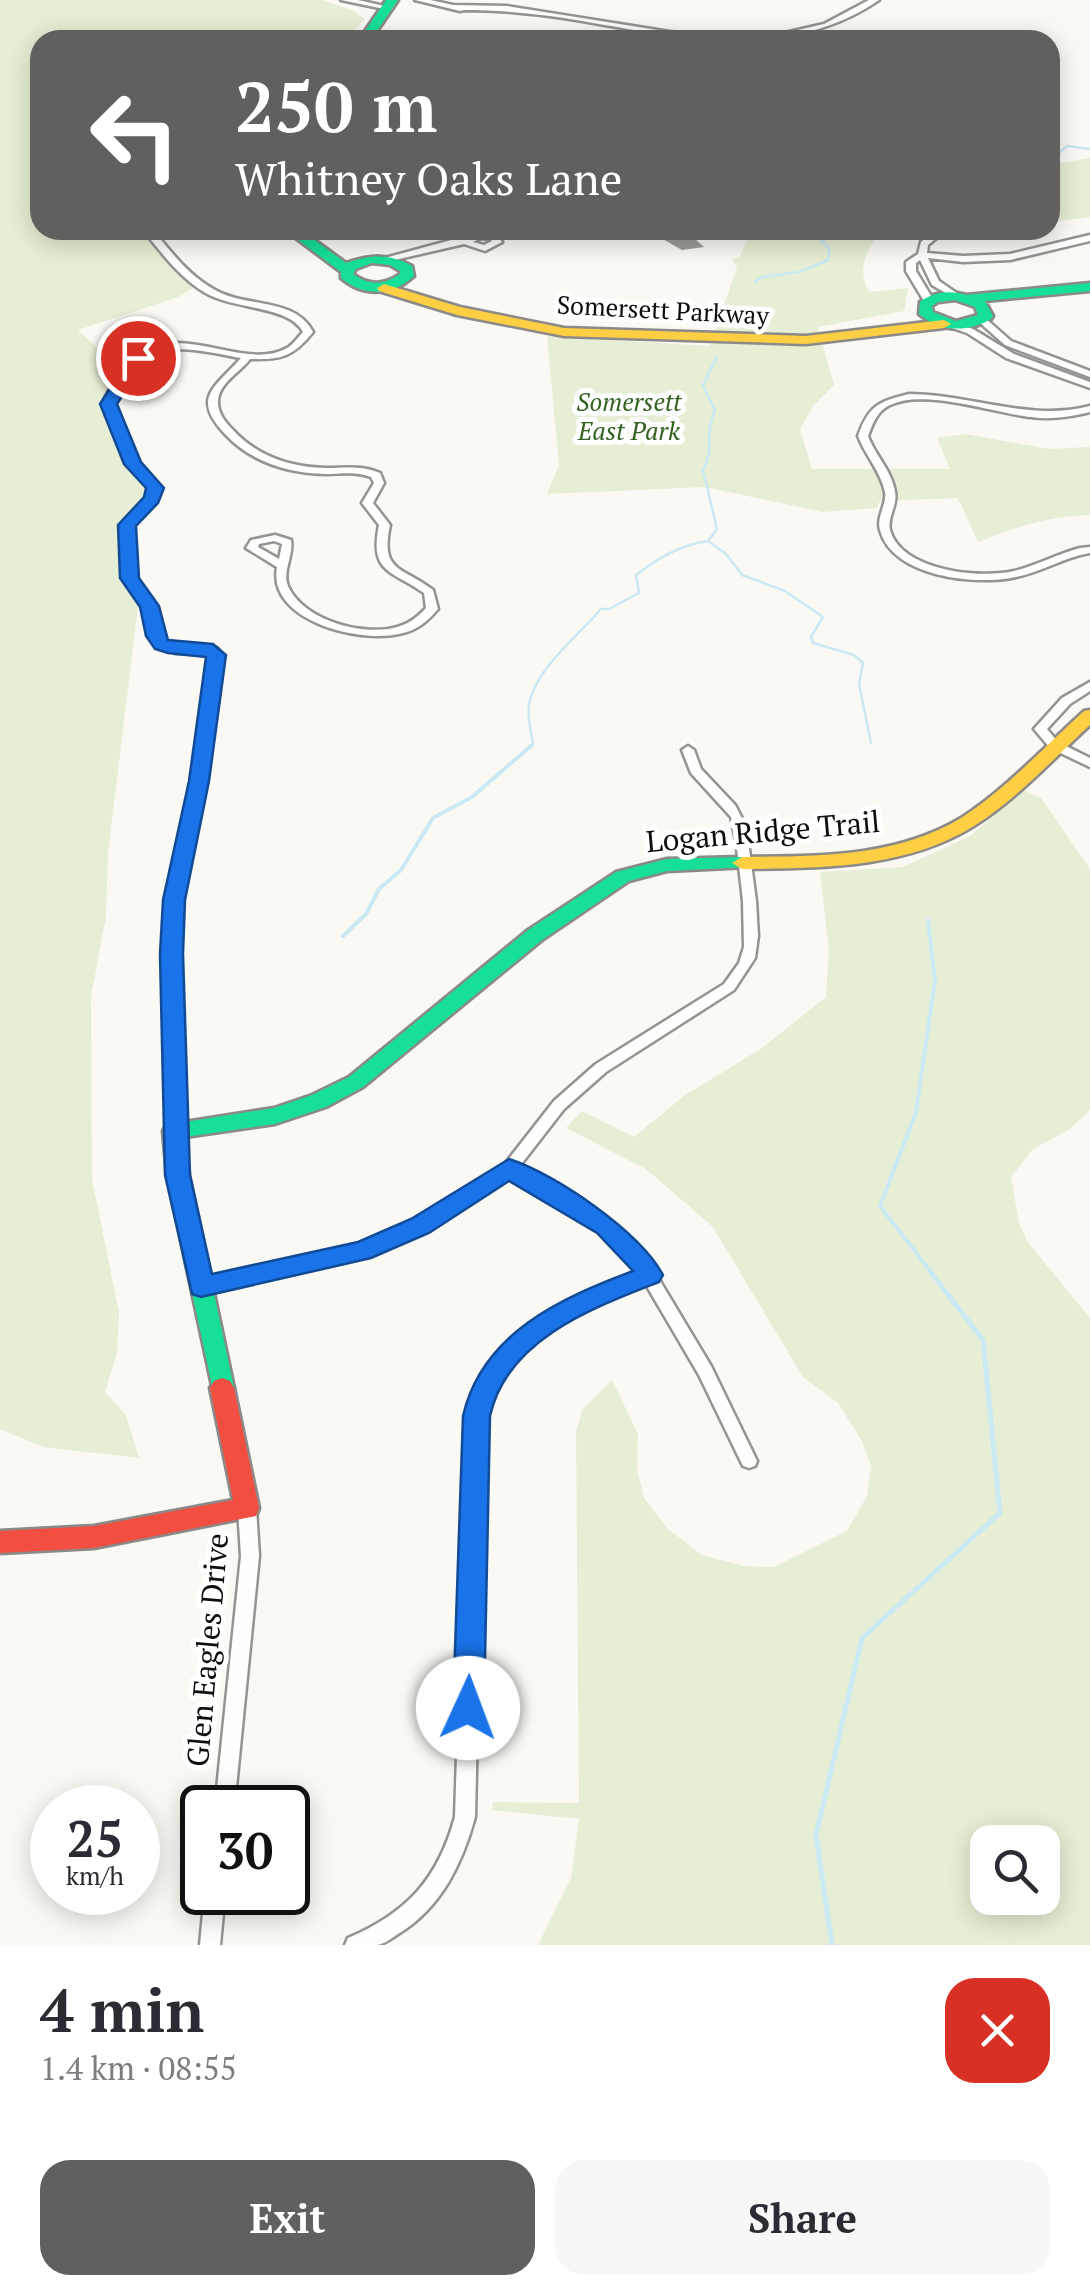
<!DOCTYPE html>
<html lang="en">
<head>
<meta charset="utf-8">
<style>
	body { margin:0; font-family:"PT Serif",serif; background:#f7f7f7; color:#2b2b33; height:100vh; display:flex; flex-direction:column; font-size:38px; white-space:nowrap }
	* { box-sizing:border-box; margin:0 }
	p { font-size:32px; color:#7c7c81 }
	.icon { flex:none; width:55px; height:55px; fill:none; stroke:currentColor; stroke-width:2; stroke-linecap:round; stroke-linejoin:round }
	.map { position:relative; height:1945px; overflow:hidden }
	.panel { display:flex; flex-direction:column; background:#fff; flex:1 }
	.panel>* { flex:none }
	.banner { position:absolute; left:30px; top:30px; width:1030px; height:210px; border-radius:30px; box-shadow:0 5px 25px #0003; background:#61605e; color:#fff; overflow:hidden }
	.fabs { position:absolute; left:970px; top:1825px; display:grid; gap:20px }
	.fabs a { display:grid; place-items:center; width:90px; height:90px; border-radius:20px; background:#fff; box-shadow:0 5px 25px #0003; font-size:50px }
	.speed { position:absolute; left:30px; top:1785px; display:flex; gap:20px; font-size:50px; font-weight:700; text-align:center }
	.speed>* { display:grid; place-content:center; width:130px; height:130px; border-radius:50%; background:#fff; box-shadow:0 5px 25px #0003; line-height:1 }
	.speed small { font-size:25px; font-weight:400 }
	.speed .limit { border:5px solid #111; border-radius:15px; background:#fff; color:#111 }
	.pin { position:absolute; display:grid; place-items:center; width:85px; height:85px; color:#fff; margin:-42px; border:5px solid #fff; border-radius:50%; box-shadow:0 2px 10px #0007 }
	.me { position:absolute; width:110px; margin:-55px; rotate:2deg; stroke-linejoin:round; filter:drop-shadow(0 0 8px #0008) }
	.turn { display:flex; align-items:center; gap:35px; height:210px; padding:0 40px; font-size:45px }
	.turn .icon { width:130px; height:130px; stroke-width:2.5 }
	.turn b { display:block; font-size:70px; line-height:85px }
	.round { display:grid; place-items:center; flex:none; width:105px; height:105px; border-radius:30px; background:#f7f7f7 }
	.head { display:flex; align-items:center; justify-content:space-between; height:170px; padding:0 40px }
	h1 { font-size:60px; font-weight:700; line-height:75px }
	.cta { display:flex; gap:20px; margin-top:auto; padding:20px 40px }
	.cta a { flex:1; height:115px; border-radius:30px; background:#61605e; color:#fff; font-size:40px; font-weight:700; line-height:115px; text-align:center }
	.cta a+a { background:#f7f7f7; color:#2b2b33 }
	.map>svg:first-child { display:block }
	.green { fill:#e6efd5; fill-rule:evenodd }
	.lines { fill:none; stroke-linecap:round; stroke-linejoin:round }
	.stream-far2 { stroke:#cbe9f3; stroke-width:2.5 }
	.stream-far1 { stroke:#cbe9f3; stroke-width:4 }
	.stream { stroke:#cbe9f3; stroke-width:5 }
	.building { fill:#9e9c99 }
	.street-casing { stroke:#949492; stroke-width:5 }
	.fast-casing { stroke:#8b8a88; stroke-width:5 }
	.slow-casing { stroke:#8b8a88; stroke-width:5 }
	.jam-casing { stroke:#8b8a88; stroke-width:5 }
	.street { fill:#fefefd; fill-rule:evenodd }
	.fast { fill:#16e098; fill-rule:evenodd }
	.slow { fill:#ffcf43; fill-rule:evenodd }
	.jam { fill:#f24e42; fill-rule:evenodd }
	.route { fill:#1a73e8; stroke:#114b97; stroke-width:2.5 }
	.labels { text-anchor:middle; stroke-width:10; stroke-linejoin:round; paint-order:stroke }
	.far-street-label { font-size:25px; fill:#0e0e0e; stroke:#fff }
	.far-park-label { font-size:25px; font-style:italic; fill:#356222; stroke:#fff }
	.street-label { font-size:30px; fill:#0e0e0e; stroke:#fff }
</style>
</head>
<body>
<div class="map">
<svg width="1090" height="1945" viewBox="0 0 1090 1945">
	<rect width="100%" height="100%" fill="#faf9f4"/>
	<g class="green">
		<path d="M0,0H322L352,10L365,19L344,40H40V230H143L193,288L178,297L78,330L122,371L105,403L130,466L152,490C145,502 131,508 125,520C113,544 125,579 139,598L108,853L106,916L91,997L92,1179L119,1313L117,1353L105,1392L126,1415L139,1458L43,1447L0,1429Z"/>
		<path d="M1090,158V217L1050,222V165Z"/>
		<path d="M752,230H885C866,247 856,269 869,292L908,288L904,311L818,327L834,385L813,406L800,429L812,469H950L937,438L965,434L1049,449L1090,447V515C1049,516 1016,527 978,542L958,498L880,501L877,508L823,512L705,487L547,494L559,465L547,336L710,346L737,267L732,260L740,256Z"/>
		<path d="M1024,790L1041,798L1090,869V1110L1070,1129L1033,1149L1011,1177L1019,1223L1027,1241L1090,1318V1945H538L571,1878L579,1819L492,1810L493,1802L579,1803L576,1432L582,1410L612,1380L638,1434L637,1469L644,1498L667,1528L702,1555L743,1566L774,1567L847,1531L867,1496L871,1466L862,1441L838,1403L803,1377L713,1227L646,1169L566,1128L582,1111L634,1137L684,1096L762,1048L826,997L829,950L820,872L903,867L970,836ZM988,1842H1042V1898H988Z"/>
	</g>
	<g class="lines">
		<g class="stream-far2">
			<path d="M1050,161L1067,146L1090,149"/>
			<path d="M755,282L762,277L799,272L828,260L829,249L821,240L838,237L839,230"/>
			<path d="M717,356L703,385L715,410C704,433 715,450 703,470L717,529L708,541L726,554L742,575L785,591L823,617L811,637L813,643L854,655L863,663L859,684L871,743"/>
			<path d="M529,747L533,744C531,731 527,717 529,704C536,668 578,636 601,609H609L639,593L636,575C658,558 680,545 708,541"/>
		</g>
		<g class="stream-far1">
			<path d="M928,920L935,980L916,1112L880,1206L934,1276"/>
			<path d="M343,936L366,914L379,889L401,870L433,818L472,797L532,745"/>
		</g>
		<path class="stream" d="M832,1945L816,1835L862,1638L1000,1513L983,1340L932,1274"/>
	</g>
	<path class="building" d="M647,230H685L704,247L682,250Z"/>
	<g class="lines">
		<g class="street-casing">
			<g id="street">
				<path d="M341,0H358L393,8L389,10Z"/>
				<path d="M415,0H430L453,5L507,6L670,32L723,37L776,35L824,24L869,0H879C785,65 668,35 564,18C530,13 497,10 464,10L460,11Z"/>
				<path d="M143,230H153C171,252 189,276 215,290C246,308 295,297 313,332C293,357 281,360 250,359C241,371 224,380 219,395C215,409 223,420 233,430C257,456 290,467 325,468C345,468 361,465 380,473L384,483L373,503L390,525C380,573 402,566 433,590L438,609C427,622 416,631 399,634C359,643 267,621 277,567L246,548L251,540L275,535L291,540C294,555 282,571 288,586C303,621 367,638 400,626C412,622 418,616 426,608L424,593C391,570 369,573 379,525L362,503L374,483L371,477C356,471 341,474 325,474C288,473 251,462 225,434C190,397 216,387 241,358C206,352 162,338 135,366C126,375 120,389 114,400L138,463L160,487L156,501L133,526L135,578L155,607L162,639L177,646L217,648L222,655L205,781L181,900V1131L179,1135H169L167,1131V900L193,781L210,655L175,653L153,643L143,607L123,578L122,525L147,498L150,487L128,464L104,400C111,387 118,371 129,361C176,316 242,373 287,348C293,345 298,337 303,332C289,305 232,310 204,292C179,277 161,252 143,230ZM274,541L282,544L279,559L258,547L259,544Z"/>
				<path d="M376,230H407C400,235 383,235 376,230Z"/>
				<path d="M935,230H946L928,245L927,253L963,256L1010,254L1090,235V241L1010,260L963,262L928,258L939,281L961,296L956,299L932,285L920,260L916,263V271L934,301L929,304L924,301L906,271V262L918,254L921,242Z"/>
				<path d="M481,232L496,235L502,242L485,251L464,244L386,262L381,259ZM481,238L490,239L492,241L484,245L473,242Z"/>
				<path d="M979,318H985L1011,341L1090,371V377L1005,345L979,322Z"/>
				<path d="M952,322L973,329L1014,354L1090,382V388L1006,358L967,333L949,327V323Z"/>
				<path d="M909,394C970,394 1029,422 1090,406V412L1086,413C1068,417 1050,420 1031,417C994,413 924,388 890,405C877,411 873,423 868,436C875,455 892,471 895,492C898,505 887,517 890,530C901,571 980,579 1014,571C1036,566 1057,554 1080,548L1090,547V553C1064,557 1042,572 1016,577C977,586 892,577 880,530C876,517 887,505 885,492C881,472 865,455 858,436C869,405 878,402 909,394Z"/>
				<path d="M1090,682V691L1070,704L1047,729L1058,742L1090,758V767L1050,748L1034,729L1062,698Z"/>
				<path d="M688,746L694,750L701,769L735,805L746,826L756,901L758,936L755,958L734,990L606,1072L564,1109L519,1167L611,1222L642,1251L711,1366L757,1461L755,1466L749,1468L743,1466L699,1375L645,1283C572,1310 512,1338 484,1416L475,1817C462,1864 441,1908 398,1934C392,1938 384,1944 377,1945C367,1945 355,1945 345,1945L348,1938C407,1913 438,1879 455,1817L468,1416C471,1406 474,1396 478,1387C508,1324 578,1295 639,1273C612,1226 554,1203 509,1176L425,1230L367,1255L201,1293L195,1291L193,1287L195,1283L201,1281L359,1246L415,1222L504,1165L554,1101L596,1064L724,984L739,963L744,947L743,901L736,840L731,817L691,773L682,750Z"/>
				<path d="M247,1501L253,1503L256,1508L259,1556L234,1808H215L241,1556L238,1508L241,1503Z"/>
				<path d="M205,1892H225L220,1945H200Z"/>
			</g>
		</g>
		<g class="fast-casing">
			<g id="fast">
				<path d="M386,0H398L371,40H359Z"/>
				<path d="M285,230H301L346,263C371,255 388,253 412,266L414,276C393,296 363,297 341,278V272ZM372,263L390,265L400,271V274C384,285 369,286 353,274L356,269Z"/>
				<path d="M1090,283V291L985,301L993,316L991,319C967,333 940,332 919,314L920,302C933,292 950,290 966,295ZM955,300L975,307L978,315L956,321L933,312L932,306L938,302Z"/>
				<path d="M742,857L752,863L749,867L667,871L629,881L542,940L363,1087L326,1107L275,1124L185,1137L189,1175L234,1388L230,1395L222,1398L214,1395L167,1175L163,1131L166,1125L274,1108L312,1095L349,1077L528,930L616,872L667,859Z"/>
			</g>
		</g>
		<g class="slow-casing">
			<g id="slow">
				<path d="M384,284L460,307L564,328L806,336L944,320L951,324L944,328L806,344L564,336L457,315L379,291L377,288Z"/>
				<path d="M1090,710V725C1053,759 1017,799 974,826C905,869 820,868 742,869L732,863L742,857C816,856 895,858 961,818C1006,789 1044,747 1084,711Z"/>
			</g>
		</g>
		<g class="jam-casing">
			<path id="jam" d="M222,1378L230,1381L234,1388L259,1508L256,1516L94,1548L0,1553V1531L94,1526L233,1500L210,1388L214,1381Z"/>
		</g>
		<use href="#street" class="street"/>
		<use href="#fast" class="fast"/>
		<use href="#slow" class="slow"/>
		<use href="#jam" class="jam"/>
	</g>
	<path class="route" d="M138,353L146,358L117,404L141,462L164,488L158,503L136,526L139,578L159,606L168,640L213,644L226,655L209,781L185,900L183,954L190,1175L212,1274L358,1242L411,1219L509,1159C556,1174 640,1232 663,1275L659,1282C593,1308 507,1339 490,1416L484,1708L479,1718L468,1722L458,1718L453,1708L463,1416C482,1333 561,1298 633,1271L597,1233L509,1181L429,1233L371,1258L201,1297L192,1294L165,1175L160,954L163,900L189,781L206,657L168,653L155,649L146,636L140,607L120,578L118,525L144,497L146,488L124,464L100,404L132,354Z"/>
	<g class="labels">
		<g class="far-street-label">
			<text transform="translate(663 310) rotate(3)" y="9">Somersett Parkway</text>
		</g>
		<g class="far-park-label">
			<text x="629" y="411">Somersett<tspan x="629" dy="29">East Park</tspan></text>
		</g>
		<g class="street-label">
			<text transform="translate(763 832) rotate(-5)" y="10">Logan Ridge Trail</text>
			<text transform="translate(208 1650) rotate(-85)" y="10">Glen Eagles Drive</text>
		</g>
	</g>
</svg>
<div class="fabs">
<a><svg class="icon" aria-label="search" viewBox="0 0 24 24"><circle cx="10" cy="10" r="6"/><path d="M15 15l6 6"/></svg></a>
</div>
<div class="speed"><div>25<small>km/h</small></div><div class="limit">30</div></div>
<div class="pin" style="left:138px;top:358px;background:#d93025"><svg class="icon" aria-label="arrive" viewBox="0 0 24 24"><path d="M6 21V4h12l-3 4 3 4H6"/></svg></div>
<svg class="me" style="left:468px;top:1708px" viewBox="-20 -20 40 40"><circle r="19" fill="#fff"/><path d="M0-13L10 11 0 6-10 11z" fill="#1a73e8"/></svg>
<div class="banner">
<div class="turn"><svg class="icon" aria-label="left" viewBox="0 0 24 24"><path d="M17 20v-9H6M10 6l-5 5 5 5"/></svg><div><b>250 m</b>Whitney Oaks Lane</div></div>
</div>
</div>
<section class="panel">
<div class="head"><div><h1>4 min</h1><p>1.4 km · 08:55</p></div><a class="round" style="background:#d93025;color:#fff"><svg class="icon" aria-label="close" viewBox="0 0 24 24"><path d="M6 6l12 12M18 6L6 18"/></svg></a></div>
<div class="cta"><a>Exit</a><a>Share</a></div>
</section>
</body>
</html>
